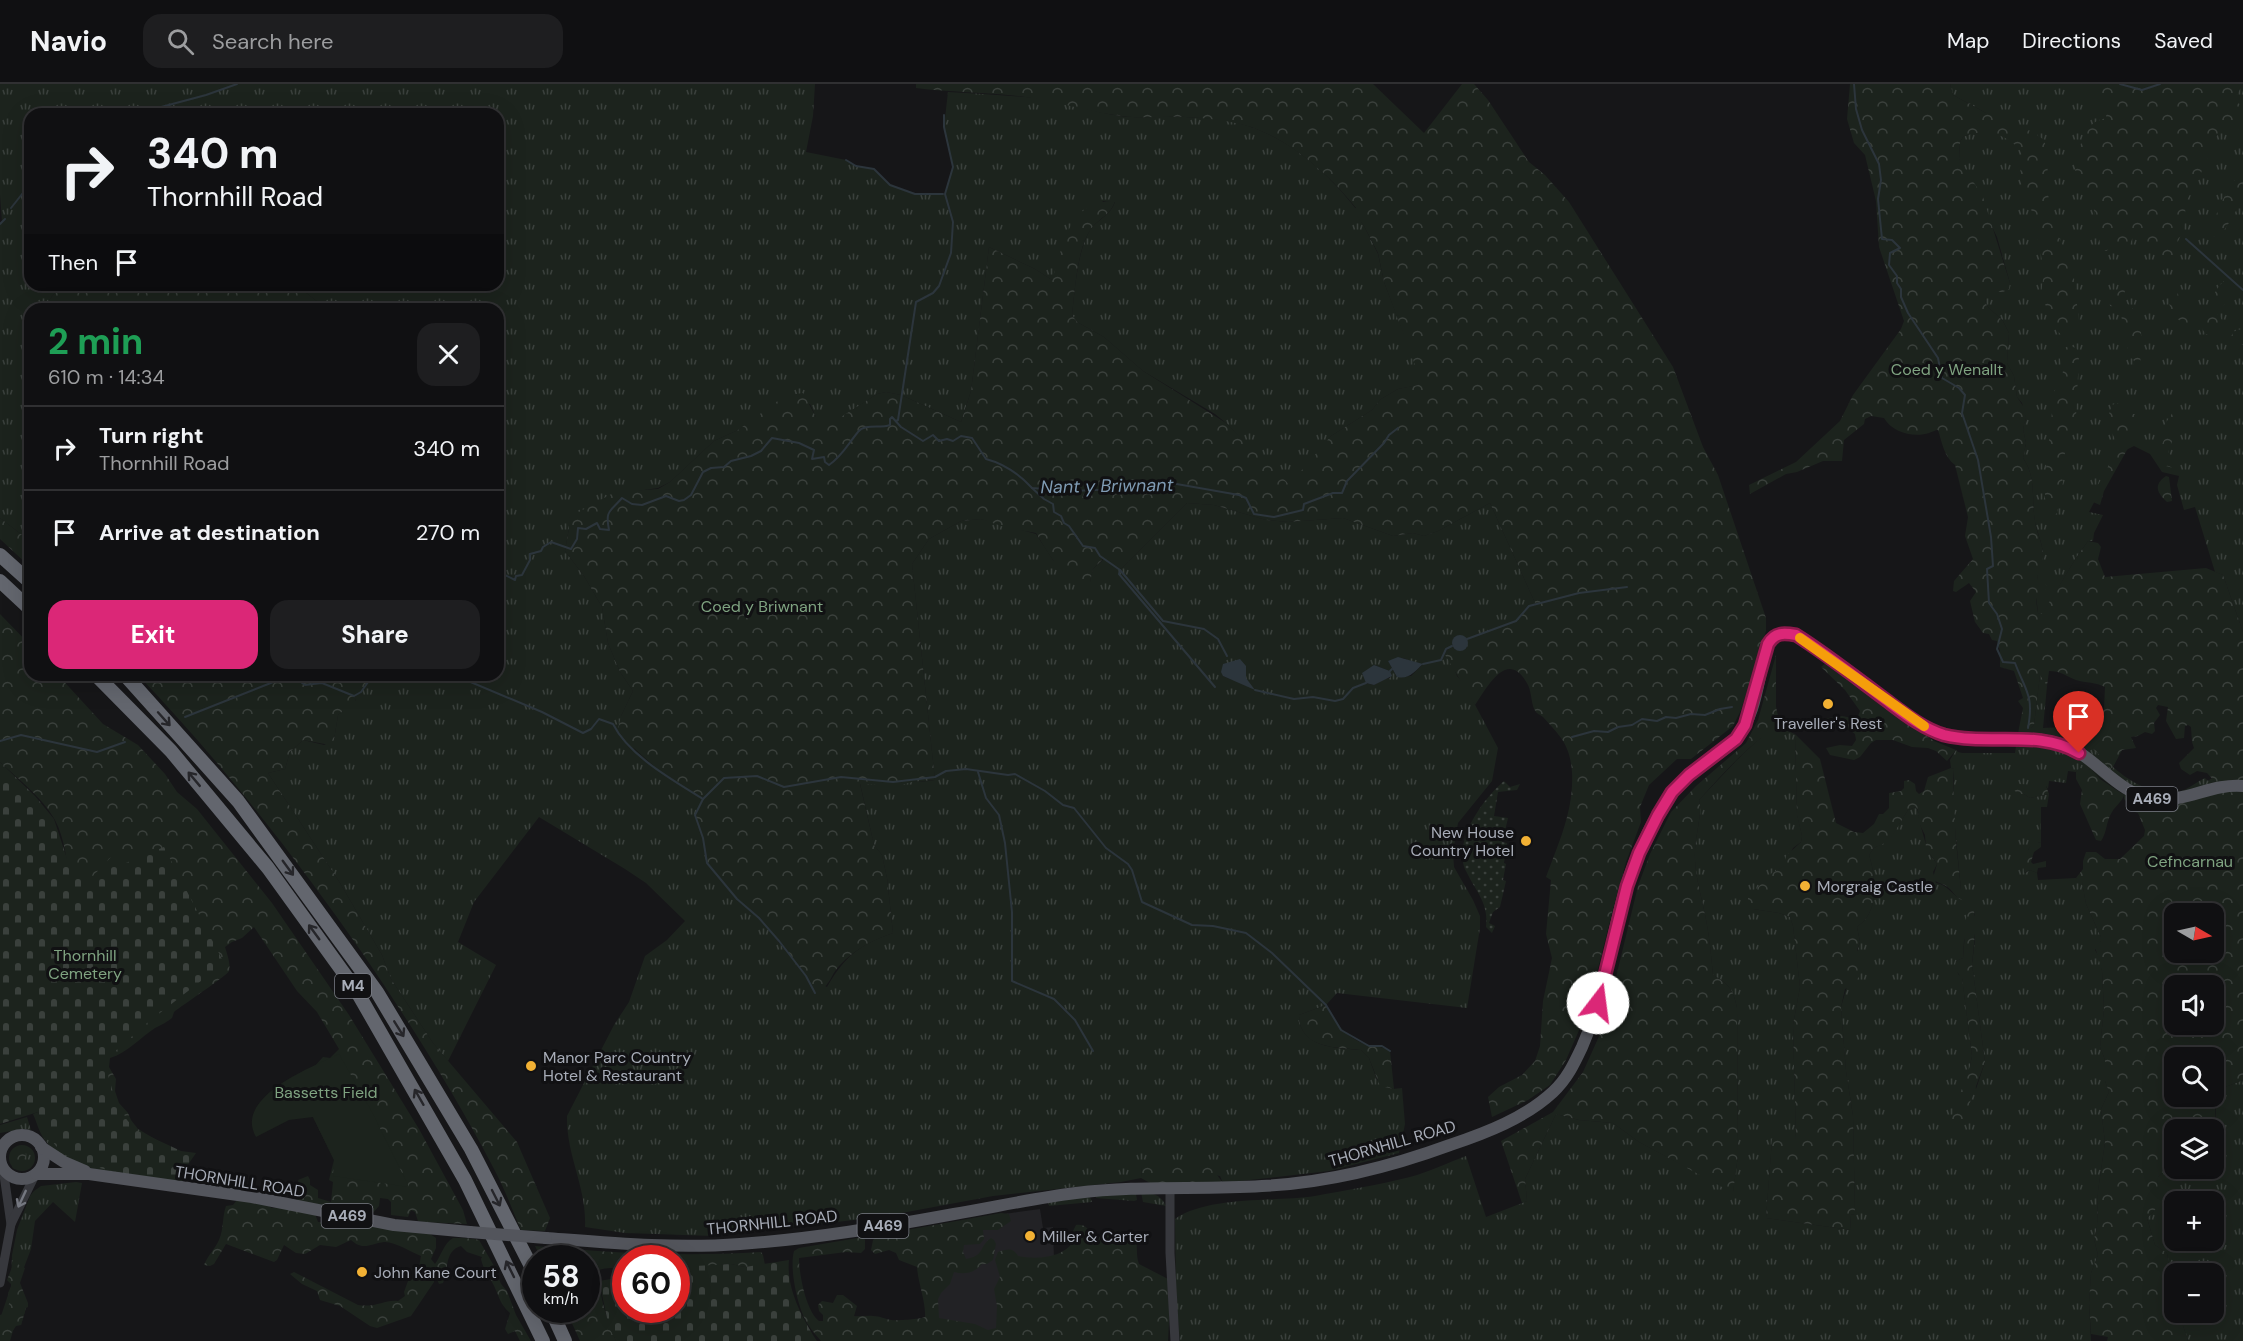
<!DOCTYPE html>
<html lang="en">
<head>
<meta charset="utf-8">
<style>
	body { margin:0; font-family:"DM Sans",sans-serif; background:#1e1e20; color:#f1f3f6; height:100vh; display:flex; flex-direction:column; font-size:22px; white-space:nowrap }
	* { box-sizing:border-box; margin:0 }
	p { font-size:20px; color:#9c9d9f }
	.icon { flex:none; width:33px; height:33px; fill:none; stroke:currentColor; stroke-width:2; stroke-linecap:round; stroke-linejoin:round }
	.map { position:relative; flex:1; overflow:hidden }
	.side { position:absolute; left:24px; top:219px; width:480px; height:378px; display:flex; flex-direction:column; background:#101012; border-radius:18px; box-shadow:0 6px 24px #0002,0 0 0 2px #303032 }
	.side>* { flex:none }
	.top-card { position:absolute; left:24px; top:24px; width:480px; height:183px; border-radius:18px; box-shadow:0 6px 24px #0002,0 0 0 2px #303032; background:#101012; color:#f1f3f6; overflow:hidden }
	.needle { width:39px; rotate:99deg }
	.controls { position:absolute; left:2164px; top:819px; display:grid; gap:12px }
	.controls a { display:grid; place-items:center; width:60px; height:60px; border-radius:12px; background:#101012; box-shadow:0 6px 24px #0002,0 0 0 2px #303032; font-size:30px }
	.speed { position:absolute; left:522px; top:1161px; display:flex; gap:12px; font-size:30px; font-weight:700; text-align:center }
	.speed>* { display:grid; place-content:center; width:78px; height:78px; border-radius:50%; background:#101012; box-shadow:0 6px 24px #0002,0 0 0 2px #303032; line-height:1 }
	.speed small { font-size:15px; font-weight:400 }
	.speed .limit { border:9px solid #d22; background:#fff; color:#111 }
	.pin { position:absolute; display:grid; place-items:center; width:51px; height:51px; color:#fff; margin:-62px -26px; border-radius:50% 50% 50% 0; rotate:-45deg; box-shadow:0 0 6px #0007 }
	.pin .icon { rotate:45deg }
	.me { position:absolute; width:66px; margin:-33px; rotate:15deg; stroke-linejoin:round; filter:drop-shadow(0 0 4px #0008) }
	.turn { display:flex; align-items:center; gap:21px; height:126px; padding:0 24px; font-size:27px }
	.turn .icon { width:78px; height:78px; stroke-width:2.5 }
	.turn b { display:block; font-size:42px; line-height:51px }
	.then { display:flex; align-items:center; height:57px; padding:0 24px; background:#0003; gap:12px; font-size:22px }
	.round { display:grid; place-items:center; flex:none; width:63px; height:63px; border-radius:18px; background:#1e1e20 }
	.head { display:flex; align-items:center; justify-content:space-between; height:102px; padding:0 24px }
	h1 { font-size:36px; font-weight:700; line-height:45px; color:#1e9e55 }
	.cta { display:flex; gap:12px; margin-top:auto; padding:12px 24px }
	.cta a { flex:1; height:69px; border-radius:18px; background:#db2777; color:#fff; font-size:24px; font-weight:700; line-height:69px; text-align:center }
	.cta a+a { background:#1e1e20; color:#f1f3f6 }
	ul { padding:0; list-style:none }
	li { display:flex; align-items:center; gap:18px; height:84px; padding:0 24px; border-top:2px solid #303032 }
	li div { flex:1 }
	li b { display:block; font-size:22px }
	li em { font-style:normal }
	header { display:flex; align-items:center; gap:36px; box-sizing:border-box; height:84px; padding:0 30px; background:#101012; border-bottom:2px solid #303032 }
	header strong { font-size:28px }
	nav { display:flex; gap:33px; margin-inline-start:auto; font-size:21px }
	.search { width:420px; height:54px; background:#1e1e20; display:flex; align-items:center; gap:15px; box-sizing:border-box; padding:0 21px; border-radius:18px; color:#9c9d9f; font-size:22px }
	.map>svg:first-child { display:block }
	.built { fill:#222225 }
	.grass { fill:url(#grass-tufts); fill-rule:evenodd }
	.forest { fill:url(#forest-crowns); fill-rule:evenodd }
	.cemetery { fill:url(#cemetery-stones) }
	.park { fill:#1c231d }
	.garden { fill:url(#garden-dots) }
	.water { fill:#2c353c }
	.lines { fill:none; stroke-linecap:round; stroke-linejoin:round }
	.stream { stroke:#2c353c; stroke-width:2 }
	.tertiary { stroke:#37383d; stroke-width:9 }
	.primary { stroke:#53555c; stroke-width:12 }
	.motorway { stroke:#63666e; stroke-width:14 }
	.primary-bridge { stroke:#53555c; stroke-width:12 }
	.oneway { stroke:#26262a }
	.oneway2 { stroke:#757881 }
	.route-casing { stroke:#8e194d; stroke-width:15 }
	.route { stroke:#db2777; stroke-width:10 }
	.slow { stroke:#f59e0b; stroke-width:10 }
	.poi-dot { fill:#f2b134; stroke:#111113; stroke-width:2 }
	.labels { text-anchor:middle; stroke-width:6; stroke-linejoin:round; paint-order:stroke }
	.shield { fill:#111113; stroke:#7b7e86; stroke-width:1.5 }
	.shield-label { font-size:15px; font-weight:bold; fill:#a8adb8 }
	.park-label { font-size:16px; fill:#7fa381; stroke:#111113 }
	.poi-label { font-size:16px; fill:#a8adb8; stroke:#111113; text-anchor:start }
	.street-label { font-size:16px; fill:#a8adb8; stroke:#111113 }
	.water-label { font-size:18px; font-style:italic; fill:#7f9bb3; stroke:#111113 }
</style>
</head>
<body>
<header>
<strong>Navio</strong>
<div class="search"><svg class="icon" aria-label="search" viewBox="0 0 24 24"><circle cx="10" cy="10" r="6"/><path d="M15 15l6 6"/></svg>Search here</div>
<nav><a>Map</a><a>Directions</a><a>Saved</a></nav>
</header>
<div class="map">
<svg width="2243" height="1257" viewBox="0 0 2243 1257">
	<defs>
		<pattern id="grass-tufts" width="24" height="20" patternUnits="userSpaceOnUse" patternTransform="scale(1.5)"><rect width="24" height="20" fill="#1c231d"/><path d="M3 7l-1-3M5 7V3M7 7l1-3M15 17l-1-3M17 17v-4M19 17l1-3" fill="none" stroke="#3a403c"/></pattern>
		<pattern id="forest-crowns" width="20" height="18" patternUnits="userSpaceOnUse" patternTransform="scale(1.5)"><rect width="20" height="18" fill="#1c231d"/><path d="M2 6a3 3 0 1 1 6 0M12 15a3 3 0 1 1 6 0" fill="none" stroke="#3a403c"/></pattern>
		<pattern id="cemetery-stones" width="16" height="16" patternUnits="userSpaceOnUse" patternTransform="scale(1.5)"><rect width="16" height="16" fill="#1c231d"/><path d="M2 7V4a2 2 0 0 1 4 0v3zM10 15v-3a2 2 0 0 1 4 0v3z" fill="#3a403c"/></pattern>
		<pattern id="garden-dots" width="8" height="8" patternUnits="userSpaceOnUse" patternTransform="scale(1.5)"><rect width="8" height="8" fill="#1c231d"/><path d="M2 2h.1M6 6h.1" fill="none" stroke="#3a403c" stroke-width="1.8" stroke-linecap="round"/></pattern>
	</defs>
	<rect width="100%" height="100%" fill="#161618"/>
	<path class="built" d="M1040,1125L1043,1144L1053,1143L1054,1175L1005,1246L989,1248L933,1235L928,1146L990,1132Z"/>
	<g class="grass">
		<path d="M0,0H815L813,32L806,68L846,76L856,82L874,85L890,101L915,110L934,111L945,110L953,83L944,43L948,8C977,10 1006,11 1035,14C1064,18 1092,28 1120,32C1142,35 1163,32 1185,33C1206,34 1228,35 1248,42C1291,56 1329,90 1356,125H1353L1364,142L1378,170L1384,198L1422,297L1419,301L1398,305L1381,315L1372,326L1331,352L1296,399H1288L1280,393L1226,339L1215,330L1143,287L1104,253L1077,238L1072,231C1075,206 1077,168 1090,146C1098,135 1111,131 1115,118L1103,117L1052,196L1035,185L989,163L971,307L961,338L901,311L886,308L877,310L842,333H816L810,320L758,333L738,346L714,357L670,398L658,404L637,407L569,434V444L565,467L584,492L602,523L608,559L620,588L633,607L621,632L634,665L663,690L703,715L695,731L703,754L707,779L737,815L759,834L806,892L827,903C845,872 859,861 893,849L887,794L882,771L874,761L860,699C878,700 893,701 910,698C918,697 927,698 935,696L912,480L929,455L961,437L981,435L1036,450L1053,476L1090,498L1093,485L1104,475L1120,486L1187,419L1214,421L1266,436L1288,438L1343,434L1393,452L1413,449L1424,452L1438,447L1490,419L1536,521L1529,522L1516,537L1467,555L1459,552L1453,558L1452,562L1446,565L1457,592L1464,600L1498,664L1492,697L1458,739L1453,768L1454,783L1473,816L1480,832V844L1467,924L1337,909L1326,921L1299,931C1299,964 1336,964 1361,966L1369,974L1377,996L1393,1005L1402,1004L1405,1040L1399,1069L1329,1087L1223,1099L1220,1092L1167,1083H1142L1141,1094L1121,1098L993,1112L880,1133L714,1152L625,1149L585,1143C587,1104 566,1071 567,1032L614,941L629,918L645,872L667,856L685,837L646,799L625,785L539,733L474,818L458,858L496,881L448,977L433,959L391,895L382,871L340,799L268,689L285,685L290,668L303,656L324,661L334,656L338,631L356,617L354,612L361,608L373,591H498V225H327L296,201H498V30H462L448,26L420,28L416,30H30V201H61L42,225H30L28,242L30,243V457L0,434V140L2,138L0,110ZM1403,574L1422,581L1411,592L1397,593L1388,577ZM1374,581L1390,587V594L1383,595L1374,601L1366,599ZM1246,582V594L1232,596L1223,592Z"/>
		<path d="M1950,0H2243V548L2223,491L2215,488L2195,423L2184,426L2177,401L2179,392L2162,388L2150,370L2134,362L2120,369L2089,428L2103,431L2094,449L2093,457H2088L2076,474L2042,531L2038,529C2036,515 2036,501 2038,487C2039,481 2043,476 2043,469C2042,458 2037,448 2035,438C2031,415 2037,394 2023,374L2026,359L2023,345L2026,334L2022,319L2017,313L2014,292L2007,279L2009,249L2003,237L1987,222L1985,216L1988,208H2003L2010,199L1997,153L1959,75L1960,58L1963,53L1975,48H1990L1986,29L1953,11Z"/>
		<path d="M2040,590L2047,602L2043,644L2064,643V645H2073V648L2086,649V651L2090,653L2097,667L2112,685L2113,683C2131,699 2159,715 2184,706C2191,703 2198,697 2205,694L2208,697L2212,694L2216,699L2243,708L2161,722L2134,715L2126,717L2124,715V711C2114,702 2102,697 2092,686L2080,685L2076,688L2068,687L2066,699L2049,697L2048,705L2046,702L2018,710H2024L2030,714L2049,710L2047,723H2041V759L2038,758C2023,765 2025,774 2025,789L2030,786L2037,789L2038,796L2076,794L2082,797L2086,820L2101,853V857L2095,866L2100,875L2102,887L2104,925L2100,963L2105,976V997L2109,1008L2101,1025L2105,1058L2098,1107L2097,1143L2094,1155L2098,1171L2091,1189L2089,1219L2091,1257H1180L1176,1214L1175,1135C1207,1112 1275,1118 1315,1112C1346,1106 1379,1101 1410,1093C1429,1088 1447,1079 1466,1072L1486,1133L1527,1117L1525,1095L1556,1030L1579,1036L1613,1039L1639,1058L1733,1108L1738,1071L1737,924C1733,905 1730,901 1713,891C1711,870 1709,848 1704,826C1700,806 1694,788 1695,767C1695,753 1703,727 1699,716C1713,702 1760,648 1776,645C1783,644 1789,648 1795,650L1797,730L1802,752L1801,758L1793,764L1785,782L1772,789L1753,825L1779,829L1790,833L1793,842L1800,903L1793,941L1796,1056H1772L1766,1134L1851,1146L1850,1131L1855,1130L1853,1032L1846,987L1841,923L1860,858L1857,843C1859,841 1862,839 1864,837C1879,821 1875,789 1869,771L1874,764L1889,756L1908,726L1916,723C1920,730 1918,736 1921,743C1925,757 1927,768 1937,780L1933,788L1936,799C1948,801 1952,811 1962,816L1953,723L1954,685L1951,684L1950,676L1956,666L1958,668L1962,669H2015L2019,644H2031L2034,641ZM1975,827V856L1972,880L1985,978L1976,1005L1970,982L1972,972L1962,893L1958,890L1956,877L1963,874L1964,857Z"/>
		<path d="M2243,996V1257H2188L2179,1229L2214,1228V1190H2175V1214L2167,1169L2155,1161L2147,1134L2155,1126L2158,1093L2175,1078V1084H2214V1049L2216,1048C2217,1033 2214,1020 2218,1006ZM2175,1118H2214V1156H2175Z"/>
		<path d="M38,1028C47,1049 68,1074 90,1081C104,1085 119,1085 132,1092C103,1087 63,1083 45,1056C39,1049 37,1038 33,1030Z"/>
		<path d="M27,1033L31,1046L23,1045L0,1049V1041Z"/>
		<circle cx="22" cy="1074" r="13"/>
		<path d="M76,1098L82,1099L75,1138L53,1118L35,1137L31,1165L20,1194L19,1204L26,1224L21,1241L15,1240L10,1257H0V1235L11,1202L12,1171L17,1146L30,1112L34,1107L41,1102Z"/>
		<path d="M1141,1108C1153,1109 1160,1110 1166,1122L1143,1118Z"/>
		<path d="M1136,1110L1137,1116L1134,1117L1096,1114V1112Z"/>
		<path d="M1090,1113L1092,1118L1049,1122L1048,1117Z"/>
	</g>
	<g class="forest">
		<path d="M916,0H1373L1424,49L1462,0H1474L1488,16L1529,78L1545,91L1569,118L1673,283L1703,363L1718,391L1766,534V547L1741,626L1733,642L1691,675H1677L1649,701L1640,723L1641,738L1626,778L1612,829L1587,928L1566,976L1550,1001L1528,1016L1492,1033L1488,1013L1499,1003L1522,991L1535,977L1540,962L1543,917L1552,874L1546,850L1551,796L1546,793C1559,758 1574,726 1572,688C1570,660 1560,652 1543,633C1541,631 1537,630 1536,628C1531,622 1532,609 1528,601C1508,563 1488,602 1475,621L1444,569L1452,562L1456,566L1467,563V555L1516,537L1529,522L1536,521L1490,419L1438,447L1424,452L1413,449L1393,452L1343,434L1288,438L1266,436L1214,421L1187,419L1120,486L1103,475L1093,485L1090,498L1085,501C1062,495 1048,469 1036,449L1007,444L981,435L961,437L929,455L912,480L935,696L912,698L898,702L860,700L874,761L882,771L887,794L893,849C873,856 855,865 840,881C828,894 833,900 815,909L806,892L779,857L759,834L737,815L707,779L703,754L695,731L702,715L663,690L617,649L621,632L633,607L620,588L608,559L602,523L584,492L565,467L569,444L568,434L615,408L658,405L670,398L714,357L738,346L779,316L789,311L803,309L816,333H841L877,310L886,308L901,311L961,338L971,307L989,163L1035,185L1052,196C1064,160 1068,116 1115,117C1111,131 1099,134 1091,145C1077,164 1075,207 1072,231L1077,238L1104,253L1143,287L1226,339L1288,399H1296V393L1331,352L1372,326L1381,315L1398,305L1418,301L1421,297L1384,198L1378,169L1364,142L1352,125L1356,124C1330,91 1286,52 1244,41C1225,36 1206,34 1186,33C1165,32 1143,35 1122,32C1094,29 1066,20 1038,15C999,8 956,9 916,4Z"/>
		<path d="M1850,0H1950L1953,11L1986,29L2033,48L2044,56L2047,66L2049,131L2066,169L2074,194L2079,238L2069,252H2062L2056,245L2041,211L2044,187L2033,130L2023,106L2020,91L2022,69C2009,50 1984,43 1963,53L1960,58L1959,75L1983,113L2010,199L2009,205L2003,208H1989L1985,216L1987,222L2003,237L2009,249L2007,279L2014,292L2017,313L2025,325L2026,334L2023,345L2026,359L2023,374C2037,394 2031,415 2035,437C2036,448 2042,457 2043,469C2043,478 2038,487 2037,496L2050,503C2035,513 2035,512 2038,529L2042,530L2076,474L2088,457L2098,459L2101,463L2098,475L2105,493L2206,484L2223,491L2243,548V698L2216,699L2207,689L2197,687L2190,691L2181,685L2179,679L2194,664L2192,658L2191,643L2188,641L2185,642L2184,654L2176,655L2166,637L2168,623L2158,621L2156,624L2160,631L2154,639L2155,647L2152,650L2145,648L2138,652L2131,653L2136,664L2122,666L2112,685L2102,678C2101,668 2094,669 2091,661C2089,658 2089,650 2089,646L2101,642L2099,629L2104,625L2105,603C2096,598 2086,599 2076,596C2066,592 2061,587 2049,587L2047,602L2040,591L2034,641L2031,644H2019L2023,624L2018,617L2023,614L2014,587L2000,583V567L1997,557L1992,556L1989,550L1983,549L1975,538L1970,517L1976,508L1969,499L1956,508L1953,507L1954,497L1973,475L1965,452L1968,433L1955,381C1944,373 1942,358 1938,346C1935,346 1932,348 1929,349C1913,354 1892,348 1884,334L1871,332L1865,335L1864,340L1844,356L1842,377H1823L1797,388L1786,390L1750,410L1749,401L1796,378L1840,337L1853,311L1901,245L1904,237L1879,163L1876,117L1865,71L1854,59L1847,35Z"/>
		<path d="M2078,0H2243L2235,14L2238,19L2243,22V42L2233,49L2221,47L2216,53L2196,101L2186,117L2184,144L2176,162L2178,178L2163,184L2158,177L2161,170L2158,162L2143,158L2134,150L2129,163H2113L2106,167L2101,165L2091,109L2076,100C2072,84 2081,45 2097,37C2100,36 2103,35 2106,34C2109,15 2088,13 2078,0Z"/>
		<path d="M2243,86C2243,122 2238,124 2220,153L2213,152L2210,148C2217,127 2227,102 2243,86Z"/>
		<path d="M2224,197L2234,200L2235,204L2224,221L2217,222L2213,217C2213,209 2218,203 2224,197Z"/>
		<path d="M2120,198L2124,200L2126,219C2148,233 2140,266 2140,289L2134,292L2128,290L2127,287L2134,281V277C2127,267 2127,262 2126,250C2126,245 2120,229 2117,223L2110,222L2109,212L2117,208Z"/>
		<path d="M61,201H296L327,225H42Z"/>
		<path d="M2172,206L2177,207L2181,219L2197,234L2194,242C2175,239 2164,224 2172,206Z"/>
		<path d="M2211,229C2222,229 2223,238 2223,247L2217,254L2206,250L2202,245L2206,233Z"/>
		<path d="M2243,245V261L2231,254C2232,247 2236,246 2243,245Z"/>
		<path d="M2070,262L2076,264L2079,270L2076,333L2062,379L2061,391L2063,398L2057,429L2054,432L2050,430L2045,414V396L2054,308L2063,288L2059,271L2063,264Z"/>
		<path d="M2165,316C2176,316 2182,322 2181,334L2168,368L2181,386L2166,382C2156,366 2162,359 2171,344L2165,340L2173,328L2161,320Z"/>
		<path d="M2117,319L2122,322L2127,330H2135L2141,341L2104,407L2100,421L2093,418V410L2121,359L2115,355L2112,349L2109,348L2105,353L2102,351L2112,321Z"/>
		<path d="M2166,392L2169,393L2172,417L2167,418C2157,409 2153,401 2166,392Z"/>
		<path d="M0,434L30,457V483L0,455Z"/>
		<path d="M0,530L30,561V591H58L103,640L138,661L165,690L177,708L197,725L272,819L349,931L419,1045L463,1126L467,1140L424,1138L418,1137L415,1128L411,1126L408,1133L391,1131V1118L388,1115L380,1114L379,1122L371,1131L300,1117L291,1113L290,1110L297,1108L300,1104L298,1096L308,1092L310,1096V1101L318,1106V1114L331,1118L333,1098L329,1096L334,1076L313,1033L315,982L323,973L330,974L339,965L317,928L297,907L254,843L242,854L232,858L225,863C227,870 231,880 229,887C228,891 181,922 174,928L172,934C167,938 161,941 155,944C141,953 127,969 110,974L109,983L116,995L115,1007L119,1019L128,1029L131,1036L138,1045L160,1058L181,1083L184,1088V1098L132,1092C123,1087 114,1086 104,1084C75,1079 58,1068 44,1042L143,1053L103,1019L104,791L70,800C67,778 65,755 55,736C43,714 18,695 0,678Z"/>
		<path d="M1776,571V623L1781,644C1759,647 1715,699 1699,716C1703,727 1695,753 1695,767C1694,788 1700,806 1704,826C1709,848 1711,869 1713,891C1730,901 1733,905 1737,924L1738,1071L1733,1109L1639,1058L1613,1039L1579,1036L1556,1030L1525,1095L1527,1117L1522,1119L1501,1057L1553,1028L1583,988L1605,939L1638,802L1650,770L1671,728L1696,702L1746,659L1758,636Z"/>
		<path d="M1827,578L1882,622L1919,647L1934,657L1956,666L1947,677L1936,667L1928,664L1912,663L1893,656H1876L1871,659L1860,673L1854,676L1830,671L1826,664L1840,661L1852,662L1856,656L1855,650C1843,639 1836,645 1823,638L1822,635L1842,632L1857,635L1860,627L1845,606L1821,583Z"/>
		<path d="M138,591H373L361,608L354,612L361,630L343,627L338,631L334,656L330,661L303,656L290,668L285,685L268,689L340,799L382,871L391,895L433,959L517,1058L550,1134L545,1147L521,1146C512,1125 504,1103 493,1083C455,1010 410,939 363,870C295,772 221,678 138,591Z"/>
		<path d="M1795,650L1820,675L1836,739L1854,748L1863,749L1874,740L1879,730H1883L1889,724V709L1901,707L1904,704V697L1909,696L1915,700L1916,707L1919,710L1924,707L1928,693L1951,684L1954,685L1953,697L1956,758L1961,806L1967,818C1954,814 1955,808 1946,802C1940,798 1937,800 1933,794L1937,780L1926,764L1925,751L1919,739L1918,726L1916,723L1908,726L1889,757L1874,764L1869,771C1875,789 1879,821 1864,837C1862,839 1859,841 1857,843L1860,858L1857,866C1865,883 1862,897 1845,905L1841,923L1846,987L1853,1032L1855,1130L1850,1131L1851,1146L1766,1134L1772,1055L1796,1056L1793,941L1800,903L1793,842L1790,833L1779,829L1753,825L1748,819V813L1772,789L1784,782L1786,772L1801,758L1802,752L1797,731Z"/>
		<path d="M2080,684L2092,686L2100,695L2124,711C2122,718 2116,721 2112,728C2106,737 2107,749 2101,757L2096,756L2080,720L2082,706L2076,695V688Z"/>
		<path d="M2018,700L2046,702L2049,710L2030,714L2024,710H2018L2014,706V702Z"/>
		<path d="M2243,708V996L2218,1006L2215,1017L2216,1048L2214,1049V1046H2175V1078L2158,1093L2157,1121L2155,1126L2147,1134L2155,1161L2167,1169L2175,1214V1228L2179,1229L2188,1257H2107L2108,1253L2091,1250L2089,1219L2091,1189L2098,1171L2094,1155L2097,1143L2098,1107L2105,1058L2101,1025L2109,1008L2105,997V976L2100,963L2104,925L2102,887L2095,863L2101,857V853L2086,820L2082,798L2076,794L2083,785V777L2086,768H2096L2105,775H2120L2144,752L2145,746L2138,729L2126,725V717L2129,715L2161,722L2218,709ZM2175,830H2214V868H2175ZM2175,902H2214V940H2175ZM2175,974H2214V1012H2175Z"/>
		<path d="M2034,757L2041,759V763L2034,768L2031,778L2033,780L2046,777V783L2038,784L2037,789L2030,786L2024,789L2022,768L2028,766Z"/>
		<path d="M1973,821L1976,839L1972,880L1985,978L1966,1029L1961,1040L1952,1047L1949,1041L1970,982L1972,972L1962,894C1957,888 1954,884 1956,877L1963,874L1967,823Z"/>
		<path d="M1326,921C1339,942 1343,952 1367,961C1376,964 1381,961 1390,967L1394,1005L1380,1002L1369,974L1361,966C1336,963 1299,965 1299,931Z"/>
		<path d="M18,1063H22L25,1065L26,1072L21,1078L19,1084L14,1085L12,1083Z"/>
		<path d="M1209,1080L1223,1099H1150L1141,1094L1142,1083Z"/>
		<path d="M237,1116L267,1121L272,1124L283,1123L315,1130L318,1138L343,1139L430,1150L436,1154V1164L431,1175L435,1180C441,1172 444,1159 453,1154C462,1154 470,1154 479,1156L494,1182L501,1200L507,1207L516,1231L531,1257H520L515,1247L508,1250L505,1245L510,1229C499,1220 499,1210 492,1198C488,1189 483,1185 481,1175L482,1173L467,1168L461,1162C444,1167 449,1185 443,1199L439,1200L434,1188V1198L411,1232L377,1244L370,1242L340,1222L320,1216L317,1207L302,1200L290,1190L294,1188L358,1221C376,1224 386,1215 398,1217L405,1212L404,1208L408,1197C419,1194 419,1182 421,1172C411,1168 394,1157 384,1158C370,1160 363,1167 351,1156L336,1163L320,1161L305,1170L296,1169L284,1161L277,1176L274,1178L226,1160L214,1180L210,1182L204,1181C208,1171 215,1165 219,1156C224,1145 222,1133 226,1122L233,1121Z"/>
		<path d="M1001,1129L1009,1130L1011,1137L998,1146H983L984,1155L980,1160L964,1161L963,1168L966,1175C985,1172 979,1162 991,1154L994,1156L996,1160L993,1176L987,1180H982C974,1189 965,1191 954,1188L950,1200L941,1209L938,1215L939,1234L975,1240L988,1246L996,1244L997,1222L994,1205L1000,1193L995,1176L998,1168C1007,1165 1013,1163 1018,1172C1038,1176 1068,1174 1076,1152L1073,1147L1076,1141C1086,1140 1087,1145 1093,1151L1099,1152C1107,1145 1123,1145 1132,1152L1134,1151C1139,1160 1135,1169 1139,1180L1168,1195L1170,1218L1168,1257H821C817,1252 812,1247 809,1242C798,1227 789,1185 794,1167L799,1164L863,1153L865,1156V1165L861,1169L846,1168L799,1174C799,1190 806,1227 819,1237H823V1231L819,1227L818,1221L822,1217L833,1219L837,1211H843L857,1222L854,1232C860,1233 867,1231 873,1232C880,1232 885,1235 891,1236C896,1237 921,1235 925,1233C926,1218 918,1199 917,1183L899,1176L896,1169L889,1166L875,1170L871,1166L873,1156L879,1151Z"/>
		<path d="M535,1162C613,1169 682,1173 761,1168L763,1171L765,1181L745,1183L731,1180L677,1185L676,1174H626L625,1188C616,1183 609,1183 598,1186C599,1209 606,1235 616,1257H580L566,1226H586V1174H541Z"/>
		<path d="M14,1178L25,1184L20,1199L28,1219V1223L26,1224L21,1241L16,1242L6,1257H0V1231L4,1230C8,1224 12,1216 8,1209L12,1201L7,1196Z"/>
	</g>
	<g class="cemetery">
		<path d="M0,678L35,712L54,735L71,787L91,794L114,770L120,772L121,781L164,763L224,879L147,939L104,977L114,1012L127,1036L136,1046L181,1067L196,1069L183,1088L182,1097C146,1092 82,1089 56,1062C48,1052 43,1040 38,1028L0,1040Z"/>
		<path d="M789,1176C786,1204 802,1234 817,1257H616L609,1243L599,1197L617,1194L625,1195L626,1226H676L677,1183L731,1180L745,1183Z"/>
	</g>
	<path class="park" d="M339,970L372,1028L409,1103L333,1092L334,1076L313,1033L289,1036L256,1053C233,1013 312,983 339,970Z"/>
	<path class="garden" d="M1504,697L1510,703L1520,700L1517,706L1498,708L1494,732L1508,734L1505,747L1495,745L1493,750L1503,753L1502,758L1507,759L1504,779L1506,780L1503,796L1506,797L1500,823L1493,828L1489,839L1495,842L1492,849L1486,843C1489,819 1476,808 1466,787C1452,757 1483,715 1504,697Z"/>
	<g class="water">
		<circle cx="1460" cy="559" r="8"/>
		<path d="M1398,573L1423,580C1415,587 1409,596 1397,593L1388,577Z"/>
		<path d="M1240,575L1246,582V594L1255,606L1223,592L1221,588L1223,580Z"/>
		<path d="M1374,581L1390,587L1392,592L1374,601L1366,599L1362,589Z"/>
	</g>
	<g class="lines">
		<g class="stream">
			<path d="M1854,0L1856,25L1862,46L1879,80L1881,96L1878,115L1882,155L1892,156L1900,164L1890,169L1889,181L1897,192V199L1901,205V213L1908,229L1938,274L1942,294L1959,304L1965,311L1962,329L1978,376L1991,453L1993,482L1987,485L1989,519L1997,530L2002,545L1997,565L2003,578L2015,579C2026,608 2034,611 2028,644"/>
			<path d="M2120,0L2142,6L2160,0"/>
			<path d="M135,30L206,11L237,0"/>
			<path d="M846,76L856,82L874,85L890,101L915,110H943"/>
			<path d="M11,124L30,100"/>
			<path d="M0,140L5,135"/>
			<path d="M2186,155L2243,206"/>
			<path d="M896,337L898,336L916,218L933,209L939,202L951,169L953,138L945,110L953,83L944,43V31"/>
			<path d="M1032,404L1044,415L1053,420L1054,428L1061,432L1064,439L1069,442L1083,462L1095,464L1100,472L1120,486L1163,537L1204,545L1218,555L1227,572"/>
			<path d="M1120,486L1119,490L1215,603"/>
			<path d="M498,490L501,489L515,496L516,492L522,491L530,476V470L541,467L543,463L551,458L571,465L577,455L578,444L586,445L597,439L600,445L609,446C605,426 610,428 622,414L632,420L642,421L666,412L679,417L684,416L691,411L703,388L711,384L724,383L731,377L751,372L761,367L772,354L799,359L814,366L812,375L824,373L825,378L829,381C842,372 848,360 858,348C865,339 880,345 890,341V335L892,333L901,343L923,357L933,351L939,357L947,355L953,357L961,352L972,354L986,375C1005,380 1019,390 1032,404L1072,407L1142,404L1171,399L1239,411L1246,414L1254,430L1274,433L1303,426L1304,420L1333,409H1342L1347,397L1384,359L1389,351L1398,344"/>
			<path d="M1467,555L1516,537L1529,522L1579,509L1627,503"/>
			<path d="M1423,580L1441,576L1446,565L1452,562"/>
			<path d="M1390,587L1392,585"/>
			<path d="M454,591L542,628L583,649L591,645L599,635L613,640C629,672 673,696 703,715L724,694L757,692L784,703L841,693L893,698L935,693L946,687L966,685L1008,691L1015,690L1045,707L1063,721L1074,724L1106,764L1128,780L1132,786L1142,818L1192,841L1213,842L1246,849L1272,869L1326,921L1341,946L1369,962H1382L1390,967"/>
			<path d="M1255,606L1294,615L1313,613L1335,617L1343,615L1353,604L1366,599"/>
			<path d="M185,633L291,591L305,601L322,599L354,612L361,608L373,591"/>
			<path d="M1572,653L1594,647L1608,648L1618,643L1632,641L1642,635L1657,637L1666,633L1676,634L1691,630L1705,631L1720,625L1732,623"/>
			<path d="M0,657L21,651L97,668L125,658"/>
			<path d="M978,688L986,714L999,731L1005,759L1012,828V897L1054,915L1075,936L1093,967"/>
			<path d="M703,715L695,731L703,754L707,779L737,815L759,834L779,857L806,892L815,909"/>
		</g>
		<g class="tertiary">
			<path d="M3,1084L11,1140"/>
			<path d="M1170,1104V1169L1175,1257"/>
			<path d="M0,1199L11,1140L35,1091"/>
		</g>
		<g class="primary">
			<circle cx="22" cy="1073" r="22"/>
			<path d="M41,1063L64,1078L85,1087"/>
			<path d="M36,1090H89L252,1113L394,1141L470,1148"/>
			<path d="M546,1154C611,1159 675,1165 740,1160C812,1155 883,1143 954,1130C995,1123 1035,1114 1076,1109C1138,1101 1200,1106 1262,1102C1326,1099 1390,1083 1450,1061C1486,1049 1525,1034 1553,1008C1567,995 1574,980 1582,963C1609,902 1611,837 1635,777C1649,744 1665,711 1693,687C1707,676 1725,668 1736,654C1758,630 1758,589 1768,560C1775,548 1784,549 1796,551C1827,571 1856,593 1885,615C1903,628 1921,644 1943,650C1981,661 2023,648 2061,660C2096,671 2116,710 2154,715C2185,719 2212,699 2243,702"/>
		</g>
		<g class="motorway">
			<path d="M0,471L30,498"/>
			<path d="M0,497L30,525"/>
			<path d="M96,591L171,667L268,784L356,906L465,1096L543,1257"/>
			<path d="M125,591L238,717L377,908L471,1065L536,1192"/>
			<path d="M551,1226L565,1257"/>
		</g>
		<path class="primary-bridge" d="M470,1148L546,1154"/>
	</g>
	<defs><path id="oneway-shaft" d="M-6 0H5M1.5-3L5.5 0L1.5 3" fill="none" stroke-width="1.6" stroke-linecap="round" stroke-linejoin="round" transform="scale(1.5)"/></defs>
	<g class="oneway">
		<use href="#oneway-shaft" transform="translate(164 635) rotate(48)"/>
		<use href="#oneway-shaft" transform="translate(194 695) rotate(-130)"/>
		<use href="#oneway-shaft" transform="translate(288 784) rotate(54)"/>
		<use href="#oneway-shaft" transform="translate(314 848) rotate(-126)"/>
		<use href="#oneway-shaft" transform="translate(399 945) rotate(58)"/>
		<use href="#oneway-shaft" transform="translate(419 1013) rotate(-120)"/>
		<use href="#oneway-shaft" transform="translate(496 1114) rotate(63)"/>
		<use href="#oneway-shaft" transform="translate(510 1185) rotate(-116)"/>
	</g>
	<use class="oneway2" href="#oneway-shaft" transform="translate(22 1115) rotate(115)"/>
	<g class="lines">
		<g class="route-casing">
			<path id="route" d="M1598,919L1627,802L1639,769L1658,731L1672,708L1689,691L1736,655L1745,641L1768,560C1775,548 1784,549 1796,551C1826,570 1854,592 1882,613C1901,627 1921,644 1944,651C1989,662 2038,645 2079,669"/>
		</g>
		<use href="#route" class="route"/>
		<path class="slow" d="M1800,554L1924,642"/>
	</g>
	<g class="poi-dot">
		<circle cx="1828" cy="620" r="6"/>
		<circle cx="1526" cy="757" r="6"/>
		<circle cx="1805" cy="802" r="6"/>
		<circle cx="531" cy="982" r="6"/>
		<circle cx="1030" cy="1152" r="6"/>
		<circle cx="362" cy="1188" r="6"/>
	</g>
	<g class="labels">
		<g class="shield">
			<rect x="2126.5" y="703" width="51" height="24" rx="4.5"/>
			<rect x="335" y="890" width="36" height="24" rx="4.5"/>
			<rect x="321.5" y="1120" width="51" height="24" rx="4.5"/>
			<rect x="857.5" y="1130" width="51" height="24" rx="4.5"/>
		</g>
		<g class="shield-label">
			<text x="2152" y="720">A469</text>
			<text x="353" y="907">M4</text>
			<text x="347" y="1137">A469</text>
			<text x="883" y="1147">A469</text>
		</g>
		<g class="park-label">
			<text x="1947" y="291">Coed y Wenallt</text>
			<text x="762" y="528">Coed y Briwnant</text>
			<text x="2190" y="783">Cefncarnau</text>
			<text x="85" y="877">Thornhill<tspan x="85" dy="18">Cemetery</tspan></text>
			<text x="326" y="1014">Bassetts Field</text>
		</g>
		<g class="poi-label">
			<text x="1828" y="645" text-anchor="middle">Traveller's Rest</text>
			<text x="1514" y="754" text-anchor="end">New House<tspan x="1514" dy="18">Country Hotel</tspan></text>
			<text x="1817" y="808">Morgraig Castle</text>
			<text x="543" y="979">Manor Parc Country<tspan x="543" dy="18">Hotel &amp; Restaurant</tspan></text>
			<text x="1042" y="1158">Miller &amp; Carter</text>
			<text x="374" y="1194">John Kane Court</text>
		</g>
		<g class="street-label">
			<text transform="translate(1392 1059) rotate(-16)" y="6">THORNHILL ROAD</text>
			<text transform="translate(240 1097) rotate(9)" y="6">THORNHILL ROAD</text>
			<text transform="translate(772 1138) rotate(-6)" y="6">THORNHILL ROAD</text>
		</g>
		<g class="water-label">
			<text transform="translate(1107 402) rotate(-1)" y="6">Nant y Briwnant</text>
		</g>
	</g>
</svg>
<div class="controls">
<a><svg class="needle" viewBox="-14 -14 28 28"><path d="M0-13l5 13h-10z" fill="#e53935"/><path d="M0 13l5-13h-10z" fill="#9c9d9f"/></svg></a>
<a><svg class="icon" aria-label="sound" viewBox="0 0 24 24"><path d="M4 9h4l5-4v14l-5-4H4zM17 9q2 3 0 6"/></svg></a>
<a><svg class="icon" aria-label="search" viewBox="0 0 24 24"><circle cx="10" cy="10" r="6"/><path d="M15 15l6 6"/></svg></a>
<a><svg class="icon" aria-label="layers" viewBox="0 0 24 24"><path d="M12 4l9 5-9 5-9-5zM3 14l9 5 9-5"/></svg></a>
<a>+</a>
<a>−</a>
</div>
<div class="speed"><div>58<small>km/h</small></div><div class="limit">60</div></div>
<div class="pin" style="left:2079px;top:669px;background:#d93025"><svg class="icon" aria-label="arrive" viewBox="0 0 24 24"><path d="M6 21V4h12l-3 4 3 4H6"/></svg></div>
<svg class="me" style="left:1598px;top:919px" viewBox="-20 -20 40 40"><circle r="19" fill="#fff"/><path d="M0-13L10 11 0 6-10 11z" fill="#db2777"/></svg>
<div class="top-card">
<div class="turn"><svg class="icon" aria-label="right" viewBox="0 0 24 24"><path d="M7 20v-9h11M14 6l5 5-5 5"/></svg><div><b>340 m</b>Thornhill Road</div></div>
<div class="then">Then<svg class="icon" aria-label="arrive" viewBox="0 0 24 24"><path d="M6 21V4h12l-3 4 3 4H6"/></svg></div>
</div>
<section class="side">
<div class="head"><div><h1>2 min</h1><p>610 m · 14:34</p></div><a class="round"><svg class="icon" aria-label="close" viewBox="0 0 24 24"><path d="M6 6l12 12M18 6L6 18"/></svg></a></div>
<ul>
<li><svg class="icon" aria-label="right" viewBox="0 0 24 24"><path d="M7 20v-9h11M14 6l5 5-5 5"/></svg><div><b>Turn right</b><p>Thornhill Road</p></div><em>340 m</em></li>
<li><svg class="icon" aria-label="arrive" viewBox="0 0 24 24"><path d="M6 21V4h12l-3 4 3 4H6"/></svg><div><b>Arrive at destination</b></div><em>270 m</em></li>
</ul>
<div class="cta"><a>Exit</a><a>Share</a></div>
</section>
</div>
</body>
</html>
